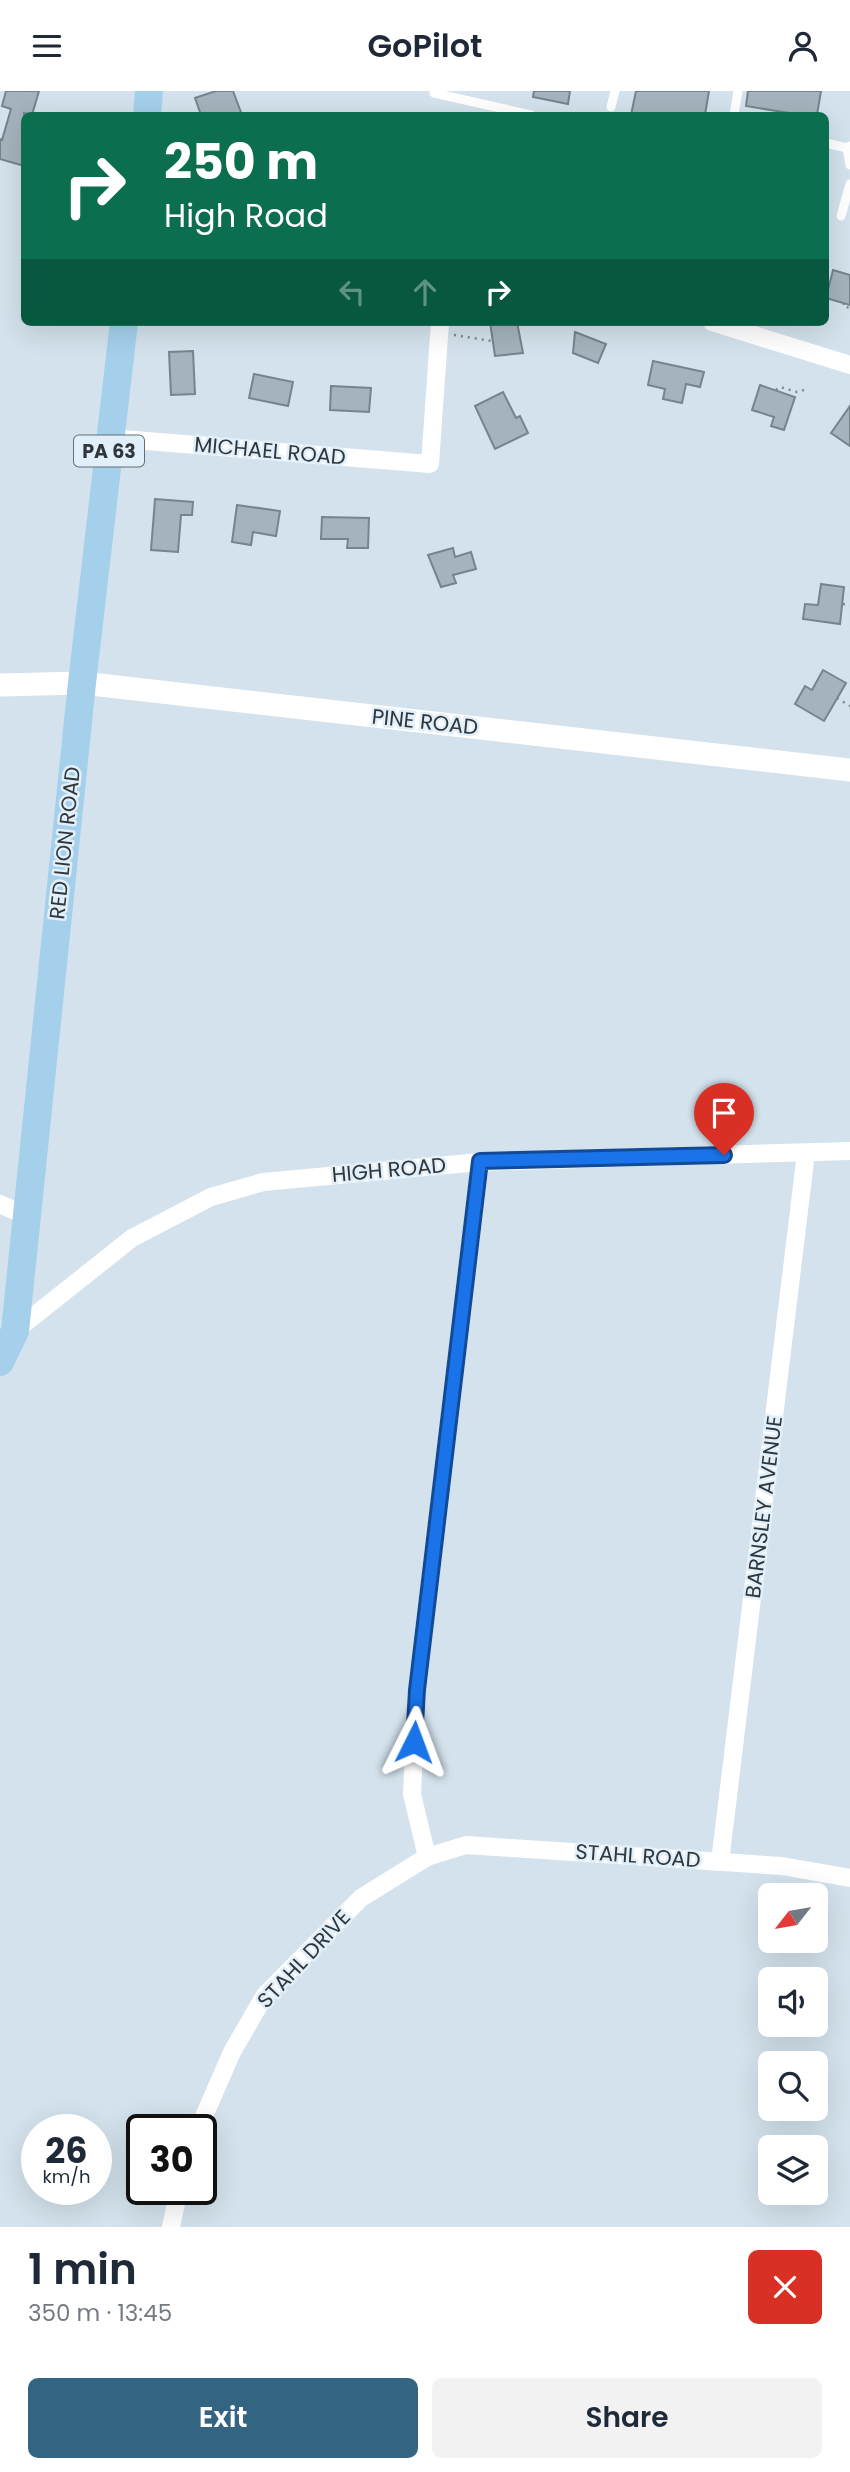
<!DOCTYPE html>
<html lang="en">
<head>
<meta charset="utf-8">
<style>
	body { margin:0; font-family:Poppins,sans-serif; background:#f2f2f3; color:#1f2937; height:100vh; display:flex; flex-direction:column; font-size:26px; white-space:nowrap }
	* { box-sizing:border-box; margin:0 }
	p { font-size:23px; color:#747a83 }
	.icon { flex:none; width:38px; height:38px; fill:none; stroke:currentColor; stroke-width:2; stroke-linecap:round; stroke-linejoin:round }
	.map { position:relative; height:2136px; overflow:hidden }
	.side { display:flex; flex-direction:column; background:#fff; flex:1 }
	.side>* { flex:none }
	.top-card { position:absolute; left:21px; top:21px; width:808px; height:214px; border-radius:10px; box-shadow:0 7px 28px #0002; background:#0b6e4f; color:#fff; overflow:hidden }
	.needle { width:46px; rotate:239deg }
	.tools { position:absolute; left:758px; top:1792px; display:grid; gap:14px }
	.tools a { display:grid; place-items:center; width:70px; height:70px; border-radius:10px; background:#fff; box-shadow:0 7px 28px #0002; font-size:35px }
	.speed { position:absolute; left:21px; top:2023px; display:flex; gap:14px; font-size:35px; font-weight:700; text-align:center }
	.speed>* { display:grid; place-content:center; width:91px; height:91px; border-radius:50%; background:#fff; box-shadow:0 7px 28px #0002; line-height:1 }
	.speed small { font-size:18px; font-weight:400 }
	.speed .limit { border:4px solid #111; border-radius:10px; background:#fff; color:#111 }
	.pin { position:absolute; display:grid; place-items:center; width:60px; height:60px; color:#fff; margin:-72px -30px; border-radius:50% 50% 50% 0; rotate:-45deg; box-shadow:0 0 7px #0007 }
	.pin .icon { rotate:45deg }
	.me { position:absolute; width:77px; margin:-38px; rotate:3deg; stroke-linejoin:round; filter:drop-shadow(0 0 5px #0008) }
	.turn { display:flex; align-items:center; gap:24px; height:147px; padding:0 28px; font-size:32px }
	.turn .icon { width:91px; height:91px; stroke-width:2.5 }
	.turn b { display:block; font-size:49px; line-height:60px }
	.lanes { display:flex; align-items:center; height:66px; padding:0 28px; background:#0003; justify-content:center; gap:35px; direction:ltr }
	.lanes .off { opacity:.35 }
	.round { display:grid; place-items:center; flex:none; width:74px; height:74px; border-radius:10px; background:#f2f2f3 }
	.summary { display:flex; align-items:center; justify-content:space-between; height:119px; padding:0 28px }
	h1 { font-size:42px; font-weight:600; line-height:52px }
	.button { display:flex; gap:14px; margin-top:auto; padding:14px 28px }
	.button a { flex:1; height:80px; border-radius:10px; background:#336582; color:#fff; font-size:28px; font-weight:600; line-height:80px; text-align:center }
	.button a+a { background:#f2f2f3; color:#1f2937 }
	header { display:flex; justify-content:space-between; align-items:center; height:91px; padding:0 28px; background:#fff; font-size:32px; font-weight:600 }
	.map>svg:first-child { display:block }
	.building { fill:#a4b3bd; stroke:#76848d; stroke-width:2 }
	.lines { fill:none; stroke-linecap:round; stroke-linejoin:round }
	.path { stroke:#7e8990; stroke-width:2.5; stroke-dasharray:2 5; stroke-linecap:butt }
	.service { stroke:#fff; stroke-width:9 }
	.minor { stroke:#fff; stroke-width:18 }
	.tertiary { stroke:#fff; stroke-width:23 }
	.primary { stroke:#a4d0eb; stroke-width:28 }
	.route-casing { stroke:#114b97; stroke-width:18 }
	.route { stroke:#1a73e8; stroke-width:12 }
	.labels { text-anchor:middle; stroke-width:5; stroke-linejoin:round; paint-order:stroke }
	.shield { fill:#e0eff9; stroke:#656e73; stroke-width:2 }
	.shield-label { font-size:19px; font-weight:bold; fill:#30363a }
	.street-label { font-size:21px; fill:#30363a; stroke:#e0eff9 }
</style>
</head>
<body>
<header><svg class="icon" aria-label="menu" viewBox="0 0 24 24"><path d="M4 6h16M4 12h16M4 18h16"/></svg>GoPilot<svg class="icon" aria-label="person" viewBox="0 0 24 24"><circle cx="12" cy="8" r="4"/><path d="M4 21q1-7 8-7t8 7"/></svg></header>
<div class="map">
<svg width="850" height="2136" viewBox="0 0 850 2136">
	<rect width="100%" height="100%" fill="#d3e2ec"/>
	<g class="building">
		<path d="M6,0H39L32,24L24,22V75L0,68V48L2,49L11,18L2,15Z"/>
		<path d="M216,0H233L242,24H201L195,7Z"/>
		<path d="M534,0H570L568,13L533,6Z"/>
		<path d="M636,0H709L705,24H631Z"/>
		<path d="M748,0H821L817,24H801L746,15Z"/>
		<path d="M833,179L850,184V214L826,207Z"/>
		<path d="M490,231H517L523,262L495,265Z"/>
		<path d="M575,241L606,253L598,272L573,262Z"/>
		<path d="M193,260L195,303L171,304L169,261Z"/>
		<path d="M653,270L704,281L700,296L686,293L682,312L663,308L665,298L648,294Z"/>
		<path d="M254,283L293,291L288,315L249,307Z"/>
		<path d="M760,294L795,306L784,339L771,335L774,326L752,319Z"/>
		<path d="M331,295L371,297L369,321L330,319Z"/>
		<path d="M503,301L516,327L520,325L528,342L495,358L475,315Z"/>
		<path d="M850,315V355L831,342Z"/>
		<path d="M155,408L193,411L192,424H181L178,461L151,459Z"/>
		<path d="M237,414L280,420L276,445L253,441L251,454L232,451Z"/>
		<path d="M322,426L369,427L368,457H347L348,448H321Z"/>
		<path d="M453,457L455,466L471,461L476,478L453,484L456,492L441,496L428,464Z"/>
		<path d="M821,493L844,496L840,533L803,528L805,513L818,514Z"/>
		<path d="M823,579L846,592L824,630L795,613L805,595L812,599Z"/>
	</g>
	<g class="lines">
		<g class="path">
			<path d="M844,212L843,215L850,217"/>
			<path d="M454,244L492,250"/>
			<path d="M776,299L780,296L797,301L804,299"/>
			<path d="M843,513L850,514"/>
			<path d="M837,607L850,615"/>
		</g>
		<g class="service">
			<path d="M435,0L434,2L531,24"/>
			<path d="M611,16L615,0"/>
			<path d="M734,24L738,0"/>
			<path d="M826,52L847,57L850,55"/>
			<path d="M847,57L850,74"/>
			<path d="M841,125L850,93"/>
		</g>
		<g class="minor">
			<path d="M712,231L850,274"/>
			<path d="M110,347L430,373L440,231"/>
			<path d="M0,1113L26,1125"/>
			<path d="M15,1240L132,1147L211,1106L263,1091L480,1071L850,1060"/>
			<path d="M427,1766L412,1703L417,1599L480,1071"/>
			<path d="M720,1771L806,1062"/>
			<path d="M198,2039L232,1961L265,1904L361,1807L427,1766L466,1754L782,1775L850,1787"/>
			<path d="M171,2136L179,2098"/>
		</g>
		<path class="tertiary" d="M0,594L82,592L850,679"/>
		<g class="primary">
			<path d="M147,24L149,0"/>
			<path d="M0,1271L15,1240L82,592L124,231"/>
		</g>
	</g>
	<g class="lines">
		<g class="route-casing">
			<path id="route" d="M414,1651L417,1599L480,1070L724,1064"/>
		</g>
		<use href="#route" class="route"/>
	</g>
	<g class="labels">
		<rect class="shield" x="74" y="344.5" width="70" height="31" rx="5"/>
		<g class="shield-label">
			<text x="109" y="367">PA 63</text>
		</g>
		<g class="street-label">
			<text transform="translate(270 360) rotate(5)" y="7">MICHAEL ROAD</text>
			<text transform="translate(425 631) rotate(6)" y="7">PINE ROAD</text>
			<text transform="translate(65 752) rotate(-84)" y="7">RED LION ROAD</text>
			<text transform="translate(389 1079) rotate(-5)" y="7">HIGH ROAD</text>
			<text transform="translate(764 1416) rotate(-83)" y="7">BARNSLEY AVENUE</text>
			<text transform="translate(638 1765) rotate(4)" y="7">STAHL ROAD</text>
			<text transform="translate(304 1868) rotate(-47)" y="7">STAHL DRIVE</text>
		</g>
	</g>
</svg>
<div class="tools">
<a><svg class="needle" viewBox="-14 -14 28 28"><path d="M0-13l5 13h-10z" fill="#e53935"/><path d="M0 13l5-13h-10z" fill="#747a83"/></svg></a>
<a><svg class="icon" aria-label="sound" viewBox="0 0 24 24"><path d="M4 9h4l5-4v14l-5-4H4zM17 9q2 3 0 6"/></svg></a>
<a><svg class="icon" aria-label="search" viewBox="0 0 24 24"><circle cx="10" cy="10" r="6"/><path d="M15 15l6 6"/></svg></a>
<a><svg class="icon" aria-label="layers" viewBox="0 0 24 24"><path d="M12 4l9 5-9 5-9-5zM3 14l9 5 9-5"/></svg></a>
</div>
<div class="speed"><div>26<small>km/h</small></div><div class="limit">30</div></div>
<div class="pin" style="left:724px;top:1064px;background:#d93025"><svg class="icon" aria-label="arrive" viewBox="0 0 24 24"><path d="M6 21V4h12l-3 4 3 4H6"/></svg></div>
<svg class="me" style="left:414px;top:1651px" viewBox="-20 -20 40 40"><path d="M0-17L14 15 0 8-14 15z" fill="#1a73e8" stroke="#fff" stroke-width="4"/></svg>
<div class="top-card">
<div class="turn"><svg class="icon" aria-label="right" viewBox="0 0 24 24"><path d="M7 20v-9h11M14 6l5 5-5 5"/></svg><div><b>250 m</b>High Road</div></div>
<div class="lanes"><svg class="icon off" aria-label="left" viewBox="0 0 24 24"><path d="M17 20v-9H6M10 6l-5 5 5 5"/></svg><svg class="icon off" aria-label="ahead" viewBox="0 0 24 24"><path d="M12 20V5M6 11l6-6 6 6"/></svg><svg class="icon" aria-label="right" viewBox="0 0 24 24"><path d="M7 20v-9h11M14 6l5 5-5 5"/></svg></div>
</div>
</div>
<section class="side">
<div class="summary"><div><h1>1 min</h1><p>350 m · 13:45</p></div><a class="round" style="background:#d93025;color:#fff"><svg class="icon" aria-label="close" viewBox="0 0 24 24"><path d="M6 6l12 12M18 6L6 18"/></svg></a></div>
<div class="button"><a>Exit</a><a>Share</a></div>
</section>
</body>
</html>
